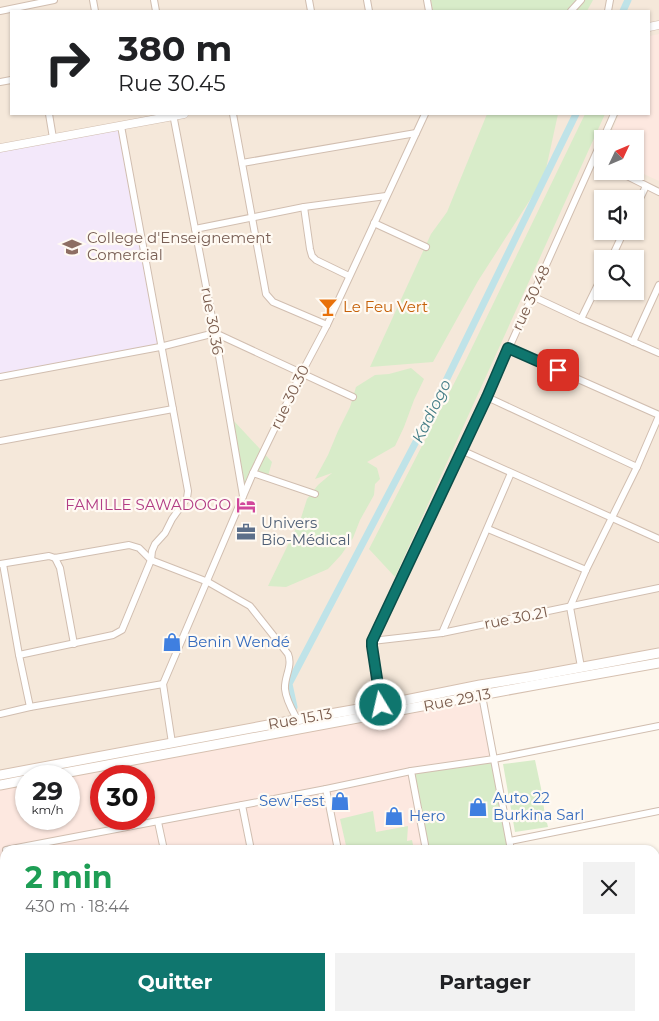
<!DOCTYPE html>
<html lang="fr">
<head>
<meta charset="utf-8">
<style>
	body { margin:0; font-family:Montserrat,sans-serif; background:#f2f2f2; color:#202124; height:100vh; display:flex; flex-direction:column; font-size:19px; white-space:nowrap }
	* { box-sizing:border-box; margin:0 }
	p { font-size:16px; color:#757577 }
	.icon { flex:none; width:28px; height:28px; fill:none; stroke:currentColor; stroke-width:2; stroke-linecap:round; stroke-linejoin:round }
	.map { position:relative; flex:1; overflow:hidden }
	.details { position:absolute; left:0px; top:845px; width:660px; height:176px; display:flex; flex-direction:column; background:#fff; border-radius:15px 15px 0 0; box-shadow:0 1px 4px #0004 }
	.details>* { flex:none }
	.top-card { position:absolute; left:10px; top:10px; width:640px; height:105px; border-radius:0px; box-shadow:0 1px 4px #0004; background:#fff; color:#202124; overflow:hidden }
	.needle { width:32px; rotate:46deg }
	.fabs { position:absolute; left:594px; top:130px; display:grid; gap:10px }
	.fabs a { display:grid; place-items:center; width:50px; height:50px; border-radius:0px; background:#fff; box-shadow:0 1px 4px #0004; font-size:25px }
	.speed { position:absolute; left:15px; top:765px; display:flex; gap:10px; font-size:25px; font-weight:700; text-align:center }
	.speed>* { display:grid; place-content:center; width:65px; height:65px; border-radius:50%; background:#fff; box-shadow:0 1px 4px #0004; line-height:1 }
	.speed small { font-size:12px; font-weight:400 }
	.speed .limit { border:8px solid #d22; background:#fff; color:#111 }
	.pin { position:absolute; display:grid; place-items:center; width:42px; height:42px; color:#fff; margin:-21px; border-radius:10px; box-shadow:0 2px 8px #0006 }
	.me { position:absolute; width:55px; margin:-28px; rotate:351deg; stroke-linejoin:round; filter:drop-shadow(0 0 4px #0008) }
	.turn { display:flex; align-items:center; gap:18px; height:105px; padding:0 25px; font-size:22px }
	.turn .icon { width:65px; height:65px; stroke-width:2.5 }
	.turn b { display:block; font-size:35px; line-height:42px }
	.round { display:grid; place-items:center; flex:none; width:52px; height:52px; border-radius:0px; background:#f2f2f2 }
	.summary { display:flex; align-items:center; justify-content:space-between; height:85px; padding:0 25px }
	h1 { font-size:30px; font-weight:700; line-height:38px; color:#1e9e55 }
	.action { display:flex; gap:10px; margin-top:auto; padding:10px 25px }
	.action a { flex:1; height:58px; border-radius:0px; background:#0f766e; color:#fff; font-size:20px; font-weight:700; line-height:58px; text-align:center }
	.action a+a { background:#f2f2f2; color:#202124 }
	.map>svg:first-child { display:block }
	.residential { fill:#f5e8da; fill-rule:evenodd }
	.commercial { fill:#fde8e0; fill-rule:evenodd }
	.industrial { fill:#efe9e4 }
	.education { fill:#f3e8fa }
	.green { fill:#d8ecc9 }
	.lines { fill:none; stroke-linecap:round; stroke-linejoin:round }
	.canal { stroke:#bfe3e8; stroke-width:7 }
	.minor-casing { stroke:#d1beb0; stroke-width:8 }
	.tertiary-casing { stroke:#d1beb0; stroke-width:9 }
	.secondary-casing { stroke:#d6c0b0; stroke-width:11 }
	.minor { stroke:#fff; stroke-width:6 }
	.tertiary { stroke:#fff; stroke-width:8 }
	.secondary { stroke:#fff; stroke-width:9 }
	.route-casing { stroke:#0a4d48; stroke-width:12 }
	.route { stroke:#0f766e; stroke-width:9 }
	.labels { text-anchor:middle; stroke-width:4.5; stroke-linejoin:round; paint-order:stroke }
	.education-label { font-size:15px; fill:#785e54; stroke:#fffaf3; text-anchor:start }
	.street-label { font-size:15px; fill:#7a5c4d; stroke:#fffaf3 }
	.food-label { font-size:15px; fill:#c56008; stroke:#fffaf3; text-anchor:start }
	.hotel-label { font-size:15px; fill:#b23c85; stroke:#fffaf3; text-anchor:end }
	.service-label { font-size:15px; fill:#4e5e75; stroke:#fffaf3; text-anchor:start }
	.shop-label { font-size:15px; fill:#366cbe; stroke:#fffaf3; text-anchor:start }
	.water-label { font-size:16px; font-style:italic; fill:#437c86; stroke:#fffaf3 }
</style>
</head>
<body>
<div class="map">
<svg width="659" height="1021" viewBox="0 0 659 1021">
	<rect width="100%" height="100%" fill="#fdf6ec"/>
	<path class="residential" d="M0,0H659V649L0,770ZM11,11H649V114H11ZM602,139H635V171H602ZM602,199H635V231H602ZM602,259H635V291H602Z"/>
	<g class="commercial">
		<path d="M659,34V181L635,170V139H609L619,114H649V38L650,36Z"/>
		<path d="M481,695L510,850H5V1016H369L370,1021H0V785L26,780V819H69V776ZM101,776H144V819H101Z"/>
	</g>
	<path class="industrial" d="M283,1016H358L359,1021H283Z"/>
	<path class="education" d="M124,126L160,345L0,375V149Z"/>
	<g class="green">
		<path d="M431,0H593L587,11H433Z"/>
		<path d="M487,114H558L544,178L478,281L433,362L370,367L431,234L447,212Z"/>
		<path d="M585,114H605L395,577L369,549L464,364Z"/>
		<path d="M411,368L424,379L414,400L404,427L395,446L367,462L377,468L380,479L375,484L374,495L360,520L353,538L341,555L328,569L286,587L268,586L301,518L307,499L318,485L332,473L315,479L328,455L338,431L350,407L356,387L375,375L389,374Z"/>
		<path d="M233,420L272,462L268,476L252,469L243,488Z"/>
		<path d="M535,760L541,788L546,822L547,823L548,827L515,832L503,764Z"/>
		<path d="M492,762L509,850H426L411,772Z"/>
		<path d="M373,811L376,832L408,826L407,841L412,840L414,850H347L340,819Z"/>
		<path d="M205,1016H280V1020L273,1021H206Z"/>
	</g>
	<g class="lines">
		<g class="canal">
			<path d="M623,11L628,0"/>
			<path d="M294,707L289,684L420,434L576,114"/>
		</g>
		<g class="minor-casing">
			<g id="minor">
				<path d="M93,0L95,11"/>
				<path d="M154,0L156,11"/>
				<path d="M309,0L311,11"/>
				<path d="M367,0L369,11"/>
				<path d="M427,0L429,11"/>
				<path d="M0,11L54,0"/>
				<path d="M571,11L581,0"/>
				<path d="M608,11L610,0"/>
				<path d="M0,82L11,80"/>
				<path d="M49,114L53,138"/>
				<path d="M173,114L215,333L243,496"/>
				<path d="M233,114L266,294L273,302L327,325"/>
				<path d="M603,139L614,114"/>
				<path d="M594,160L602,164"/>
				<path d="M242,163L416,133"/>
				<path d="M617,171L659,192"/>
				<path d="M304,207L310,249L312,256L316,260L349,276"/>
				<path d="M635,209L646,186"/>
				<path d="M374,223L426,247"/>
				<path d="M195,229L304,207L386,196"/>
				<path d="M611,259L624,231"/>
				<path d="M532,296L581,319L659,353"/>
				<path d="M581,319L602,276"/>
				<path d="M633,342L659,285"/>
				<path d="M508,348L659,415"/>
				<path d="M0,377L160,347L215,333L353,397"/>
				<path d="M487,397L637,467"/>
				<path d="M0,441L173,409"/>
				<path d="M461,450L659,539"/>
				<path d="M253,473L315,494"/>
				<path d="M488,529L586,570"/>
				<path d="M55,558L60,568L74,644"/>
				<path d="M0,564L49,556L55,558L129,545L139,548L151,560L208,582L250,606L288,654C293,666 284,677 285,689C286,700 292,710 297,719"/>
				<path d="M3,564L19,655L30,707"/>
				<path d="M442,633L511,473"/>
				<path d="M372,641L442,633L659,588"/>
				<path d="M19,655L113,635L122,630L151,560L152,551L155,544L165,533L172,519L187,498L188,491L121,126"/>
				<path d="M581,667L570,607L586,570L637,467L659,416"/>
				<path d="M163,684L253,473L301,374L327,325L425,114"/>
				<path d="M163,684L172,743"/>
				<path d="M480,685L511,850"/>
				<path d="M381,705L372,646V641L487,397L602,140"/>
				<path d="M0,714L30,707L163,684"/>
				<path d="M411,771L426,850"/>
				<path d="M326,789L338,850"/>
				<path d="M242,805L251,850"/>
				<path d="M158,822L164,850"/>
				<path d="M510,841L659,811"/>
				<path d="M6,850L326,789L411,771L494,759L659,726"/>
				<path d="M0,868L5,896"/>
				<path d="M655,902L659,901"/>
				<path d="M27,1016V1021"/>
				<path d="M194,1016L195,1021"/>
				<path d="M369,1016L370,1021"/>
				<path d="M543,1016L544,1021"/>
				<path d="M129,1021L156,1016"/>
			</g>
		</g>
		<g class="tertiary-casing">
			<g id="tertiary">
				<path d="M649,27L659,25"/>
				<path d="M0,148L184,114"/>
			</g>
		</g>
		<g class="secondary-casing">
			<g id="secondary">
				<path d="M0,775L279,723L381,705L480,685L529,677L659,653"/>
				<path d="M48,776L535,685L659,663"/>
				<path d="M0,785L26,780"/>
			</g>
		</g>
		<use href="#minor" class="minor"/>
		<use href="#tertiary" class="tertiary"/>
		<use href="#secondary" class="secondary"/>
	</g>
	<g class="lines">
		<g class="route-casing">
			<path id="route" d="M381,705L372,646V641L487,397L508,348L558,370"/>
		</g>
		<use href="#route" class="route"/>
	</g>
	<defs>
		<g id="school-bare" transform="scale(1.5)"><path d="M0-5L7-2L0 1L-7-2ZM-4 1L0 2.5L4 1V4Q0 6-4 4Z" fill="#8d6e63" stroke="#fffaf3" stroke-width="2.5" paint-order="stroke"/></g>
		<g id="bar-bare" transform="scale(1.5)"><path d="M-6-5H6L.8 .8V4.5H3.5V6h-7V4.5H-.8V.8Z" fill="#e8710a" stroke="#fffaf3" stroke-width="2.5" paint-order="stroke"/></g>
		<g id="hotel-bare" transform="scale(1.5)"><path d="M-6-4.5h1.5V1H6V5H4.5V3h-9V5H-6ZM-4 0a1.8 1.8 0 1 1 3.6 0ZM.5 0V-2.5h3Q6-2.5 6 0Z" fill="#d1479c" stroke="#fffaf3" stroke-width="2.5" paint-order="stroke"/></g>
		<g id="office-bare" transform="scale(1.5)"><path d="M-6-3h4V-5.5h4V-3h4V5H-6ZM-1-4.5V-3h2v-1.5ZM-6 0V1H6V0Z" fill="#5c6f8a" stroke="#fffaf3" stroke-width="2.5" paint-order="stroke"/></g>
		<g id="shop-bare" transform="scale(1.5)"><path d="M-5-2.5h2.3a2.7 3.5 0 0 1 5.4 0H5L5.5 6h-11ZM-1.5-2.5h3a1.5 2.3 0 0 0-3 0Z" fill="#3f7fe0" stroke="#fffaf3" stroke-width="2.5" paint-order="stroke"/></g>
	</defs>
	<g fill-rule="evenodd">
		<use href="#school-bare" x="72" y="247"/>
		<use href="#bar-bare" x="328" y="307"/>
		<use href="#hotel-bare" x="246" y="505"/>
		<use href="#office-bare" x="246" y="532"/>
		<use href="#shop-bare" x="172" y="642"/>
		<use href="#shop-bare" x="340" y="801"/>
		<use href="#shop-bare" x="478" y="807"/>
		<use href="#shop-bare" x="394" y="816"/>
	</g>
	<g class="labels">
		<g class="education-label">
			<text x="87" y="243">College d'Enseignement<tspan x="87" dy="17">Comercial</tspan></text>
		</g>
		<g class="street-label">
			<text transform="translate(531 298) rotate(-65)" y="5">rue 30.48</text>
			<text transform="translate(212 321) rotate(80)" y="5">rue 30.36</text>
			<text transform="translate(290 397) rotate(-64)" y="5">rue 30.30</text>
			<text transform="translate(516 618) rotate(-11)" y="5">rue 30.21</text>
			<text transform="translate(457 700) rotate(-11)" y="5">Rue 29.13</text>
			<text transform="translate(300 719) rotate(-10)" y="5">Rue 15.13</text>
		</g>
		<g class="food-label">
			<text x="343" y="312">Le Feu Vert</text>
		</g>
		<g class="hotel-label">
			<text x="231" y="510">FAMILLE SAWADOGO</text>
		</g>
		<g class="service-label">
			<text x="261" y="528">Univers<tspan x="261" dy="17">Bio-Médical</tspan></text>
		</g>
		<g class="shop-label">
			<text x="187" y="647">Benin Wendé</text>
			<text x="493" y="803">Auto 22<tspan x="493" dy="17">Burkina Sarl</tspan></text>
			<text x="325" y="806" text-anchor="end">Sew'Fest</text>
			<text x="409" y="821">Hero</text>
		</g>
		<g class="water-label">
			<text transform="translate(431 411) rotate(-64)" y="6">Kadiogo</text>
		</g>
	</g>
</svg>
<div class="fabs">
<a><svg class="needle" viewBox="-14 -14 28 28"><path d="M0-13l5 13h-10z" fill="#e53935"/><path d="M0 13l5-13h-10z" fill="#757577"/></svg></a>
<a><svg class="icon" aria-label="sound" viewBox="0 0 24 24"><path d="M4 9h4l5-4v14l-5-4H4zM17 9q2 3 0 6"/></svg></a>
<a><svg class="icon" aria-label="search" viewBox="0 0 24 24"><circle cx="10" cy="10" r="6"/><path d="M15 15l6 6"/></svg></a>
</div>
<div class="speed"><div>29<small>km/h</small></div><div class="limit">30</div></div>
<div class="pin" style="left:558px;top:370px;background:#d93025"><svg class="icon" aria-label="arrive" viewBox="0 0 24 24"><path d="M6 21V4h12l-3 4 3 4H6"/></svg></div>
<svg class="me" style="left:381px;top:705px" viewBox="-20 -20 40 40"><circle r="17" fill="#0f766e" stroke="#fff" stroke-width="3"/><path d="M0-11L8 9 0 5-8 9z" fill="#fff"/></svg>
<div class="top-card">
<div class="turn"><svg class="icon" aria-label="right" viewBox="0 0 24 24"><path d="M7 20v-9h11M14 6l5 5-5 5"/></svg><div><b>380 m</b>Rue 30.45</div></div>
</div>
<section class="details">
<div class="summary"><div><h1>2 min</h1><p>430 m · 18:44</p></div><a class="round"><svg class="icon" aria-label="close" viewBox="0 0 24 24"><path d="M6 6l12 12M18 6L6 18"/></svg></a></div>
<div class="action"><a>Quitter</a><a>Partager</a></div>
</section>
</div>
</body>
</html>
